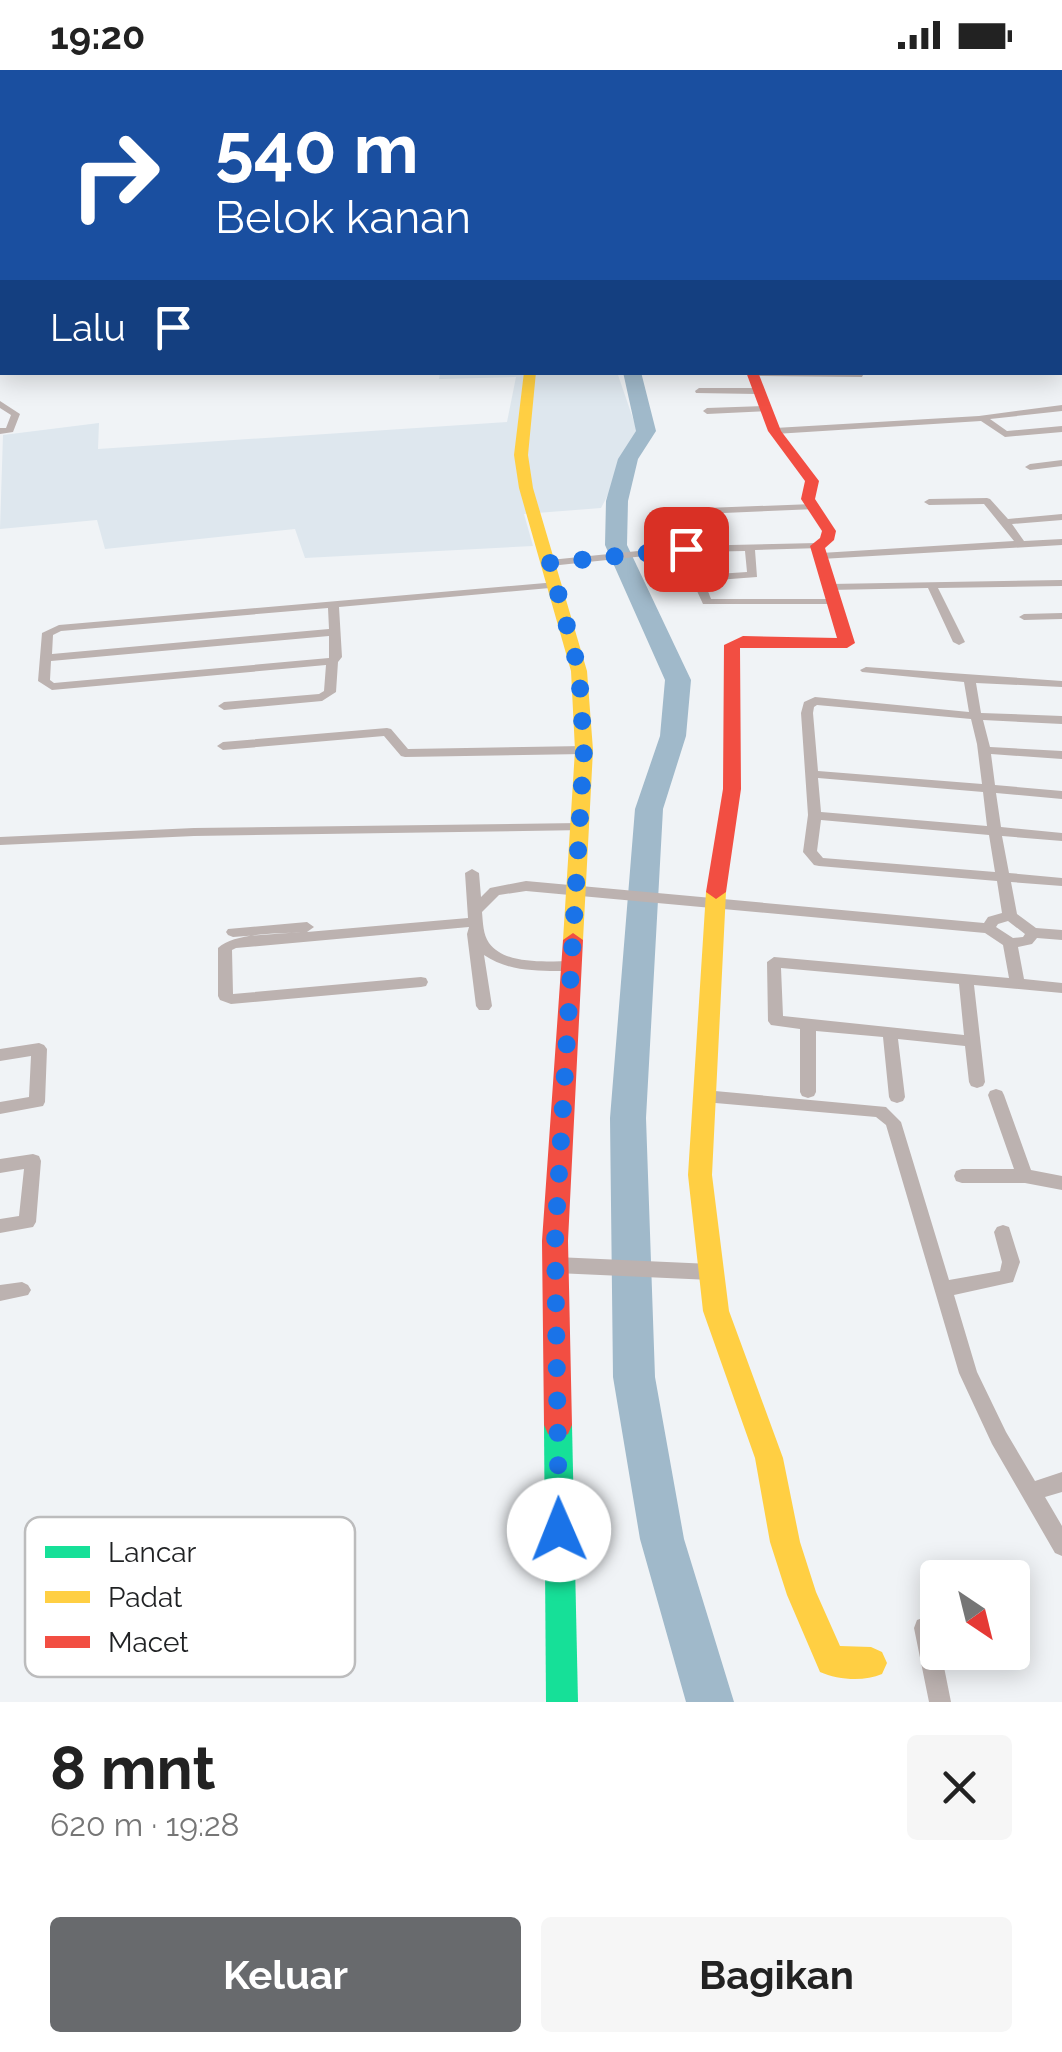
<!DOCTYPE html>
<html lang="id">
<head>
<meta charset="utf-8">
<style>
	body { margin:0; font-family:Raleway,sans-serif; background:#f6f6f6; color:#222; height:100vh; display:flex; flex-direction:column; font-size:38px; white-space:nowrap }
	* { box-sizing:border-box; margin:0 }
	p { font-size:32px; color:#767676 }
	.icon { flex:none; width:55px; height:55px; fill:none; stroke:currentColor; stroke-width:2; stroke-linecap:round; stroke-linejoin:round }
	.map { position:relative; height:1632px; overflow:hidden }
	.side { display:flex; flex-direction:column; background:#fff; flex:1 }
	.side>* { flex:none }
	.top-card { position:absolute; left:0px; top:0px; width:1062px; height:305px; box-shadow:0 5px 25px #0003; background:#1a4fa0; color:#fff; overflow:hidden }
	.needle { width:65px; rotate:145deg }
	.tools { position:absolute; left:920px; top:1490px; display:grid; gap:20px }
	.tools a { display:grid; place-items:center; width:110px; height:110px; border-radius:10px; background:#fff; box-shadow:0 5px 25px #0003; font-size:50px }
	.pin { position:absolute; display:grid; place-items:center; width:85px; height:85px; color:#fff; margin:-42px; border-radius:20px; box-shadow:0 5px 15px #0006 }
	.me { position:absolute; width:110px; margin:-55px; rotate:359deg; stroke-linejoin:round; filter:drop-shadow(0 0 8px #0008) }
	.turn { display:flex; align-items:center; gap:35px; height:210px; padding:0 50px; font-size:45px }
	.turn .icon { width:130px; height:130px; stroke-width:2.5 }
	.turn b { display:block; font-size:70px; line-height:85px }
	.then { display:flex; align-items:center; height:95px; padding:0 50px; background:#0003; gap:20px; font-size:38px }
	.round { display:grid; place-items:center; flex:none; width:105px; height:105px; border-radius:10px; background:#f6f6f6 }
	.headline { display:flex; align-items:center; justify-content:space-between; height:170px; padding:0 50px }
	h1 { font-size:60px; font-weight:700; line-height:75px }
	.primary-button { display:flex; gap:20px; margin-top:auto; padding:20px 50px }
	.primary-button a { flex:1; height:115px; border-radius:10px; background:#686a6d; color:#fff; font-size:40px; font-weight:700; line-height:115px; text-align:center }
	.primary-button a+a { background:#f6f6f6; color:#222 }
	.status { display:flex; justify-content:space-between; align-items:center; height:70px; padding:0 50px; background:#fff; direction:ltr }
	.status svg { height:28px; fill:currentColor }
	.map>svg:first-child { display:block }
	.built { fill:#dee7ee }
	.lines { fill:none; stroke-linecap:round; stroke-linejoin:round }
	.river { fill:#a0b9ca; fill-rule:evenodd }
	.street { fill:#bcb2b0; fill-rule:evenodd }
	.fast { fill:#16e098; fill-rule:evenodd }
	.slow { fill:#ffcf43; fill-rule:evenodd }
	.jam { fill:#f24e42; fill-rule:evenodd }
	.route { stroke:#1a73e8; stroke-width:18; stroke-dasharray:0 32.4 }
	.key { fill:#fff; stroke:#bcbcbd; stroke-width:2.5 }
	.key-label { font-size:28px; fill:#1f2123 }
</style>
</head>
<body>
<div class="status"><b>19:20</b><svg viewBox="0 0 49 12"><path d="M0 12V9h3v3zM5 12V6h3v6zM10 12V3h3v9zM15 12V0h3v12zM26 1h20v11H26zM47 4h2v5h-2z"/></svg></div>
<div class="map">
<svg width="1062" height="1632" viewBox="0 0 1062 1632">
	<rect width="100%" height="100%" fill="#f0f3f6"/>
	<path class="built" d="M617,302L639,366L601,438L524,444L533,476L305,488L295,459L105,479L97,450L0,459L3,365L99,353L98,379L507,352L516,307L439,309L440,303Z"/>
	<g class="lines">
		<g class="river">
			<path d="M599,0H616L618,2H601Z"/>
			<path d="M623,302H641L656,361L638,389L628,431L627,475L691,610L686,666L663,739L646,1048L655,1307L684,1469L734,1632H686L640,1469L613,1307L610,1048L635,739L660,666L665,610L605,475L606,431L618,389L636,361Z"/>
		</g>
		<g class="street">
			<path d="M1062,5V9L1060,10V6Z"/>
			<path d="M0,17H2V21L0,22Z"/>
			<path d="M1060,31L1062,32V36L1060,35Z"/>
			<path d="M1060,48L1062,49V53L1060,52Z"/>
			<rect x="1060" y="62" width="2" height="4"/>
			<path d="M1062,72V76L1060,77V73Z"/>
			<rect x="0" y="97" width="2" height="4"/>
			<rect x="1060" y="135" width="2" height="4"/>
			<rect x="1060" y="146" width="2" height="5"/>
			<rect x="0" y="161" width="2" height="4"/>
			<rect x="1060" y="164" width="2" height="5"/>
			<path d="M1060,180H1062L1060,185Z"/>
			<rect x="0" y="184" width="2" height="9"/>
			<rect x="1060" y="211" width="2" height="6"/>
			<rect x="0" y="227" width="2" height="4"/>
			<rect x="0" y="289" width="2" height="4"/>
			<rect x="1060" y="289" width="2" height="4"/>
			<path d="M859,302L863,305L862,307L752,306L748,303Z"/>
			<path d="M699,318H757L761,321L757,324L696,323L695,321Z"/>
			<path d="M0,331L20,344L13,362L0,364V358H6L11,345L0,338Z"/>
			<path d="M1062,335V341L990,349L1007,361L1062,356V362L1005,367L981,351L775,364L771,361L775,358L979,346Z"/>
			<path d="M765,336L768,337V341L707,344L703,341L707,338Z"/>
			<path d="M1062,390V396L1030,400L1025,397L1030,394Z"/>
			<path d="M987,428L990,429L1008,449L1062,444V450L1012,454L1024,471L1062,469V475L821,489L816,486L821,483L1014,471L984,434L929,435L924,432L929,429Z"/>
			<path d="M813,434L816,435V439L654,446L649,443L654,440Z"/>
			<path d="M817,473L821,474V478L755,480L757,507L704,511L711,529H835L840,532L839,534H703L691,508L692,506L683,482L550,496L545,493L550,490L687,476ZM745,481L747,502L702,505L693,482Z"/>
			<path d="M1062,510V516L938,518L965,572L959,575L953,572L928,518L830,520L825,517L830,514Z"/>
			<path d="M557,512L561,513V517L339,537L342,587L338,592L336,622L322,631L224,640L218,636L224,632L319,624L324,621L326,595L52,620L38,611L42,563L59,555ZM328,538L329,559L52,584L53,565L61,561ZM329,566V588L54,613L50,610L51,591Z"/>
			<path d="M1062,543V549L1024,550L1019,547L1024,544Z"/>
			<path d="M866,597L1062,611V617L976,613L981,643L1062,646V654L983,650L990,677L1062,681V689L991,684L995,715L1062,721V729L996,723L1001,757L1062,763V771L1002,766L1009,803L1062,808V816L1011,812L1017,844L1036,858L1062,860V870L1037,868L1032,874L1018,877L1024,909L1062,913V923L974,915L985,1012L983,1016L977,1018L971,1016L969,1012L965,976L898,969L905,1027L903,1031L897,1033L891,1031L889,1027L883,967L816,961V1022L814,1026L808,1028L802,1026L800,1022V959L771,955L768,951L767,892L774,887L1009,908L1003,875L985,863L526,821L499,825L482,842C483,853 483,864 489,873C506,896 548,891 573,891L578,892L580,896L578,900L573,901C543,901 510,903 484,885L492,936L489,940H479L476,936L467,864L469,857L236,878L232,880L233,924L421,907L426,908L428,912L426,916L421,917L231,934L220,930L218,926V878C235,862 278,864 302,862L233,867L228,865L226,862L228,859L307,852L314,857L307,862L468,848L465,803L472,799L479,803L481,827L490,818L526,811L984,853L988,847L1002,843L997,811L819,796L814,795L803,782L808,745L801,643L804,632L815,627L969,642L964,612L862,602L860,600ZM817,635L971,649L977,674L982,714L818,701L813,643L814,637ZM818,708L983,722L987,756L821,742ZM821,750L989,765L995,802L823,788L817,781ZM1008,851L1025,864L1023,867L1013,868L996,857L998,854ZM781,898L959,914L964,965L783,946Z"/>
			<path d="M387,658L391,659L408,679L584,676L590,680L584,684L405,687L401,686L384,666L223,680L217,676L223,672Z"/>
			<path d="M580,753L585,754L587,757L585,760L194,766L0,775V767L194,758Z"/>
			<path d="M39,973L44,975L47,979L45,1032L43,1036L0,1044V1032L29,1027L31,986L0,991V979Z"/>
			<path d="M996,1019L1002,1021L1004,1025L1031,1100L1062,1106V1120L1025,1113H962L956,1111L954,1106L956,1101L962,1099H1014L988,1025L990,1021Z"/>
			<path d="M704,1020L886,1037L901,1052L949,1210L1000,1201L1002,1192L994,1162L997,1157L1003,1155L1009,1157L1020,1192L1013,1212L954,1225L977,1302L1006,1362L1035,1411L1062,1402V1422L1045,1427L1062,1456V1486L1055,1483L992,1374L959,1303L886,1055L876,1047L704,1032L698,1030L696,1026L698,1022Z"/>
			<path d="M33,1084L39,1086L41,1091L36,1152L33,1157L0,1163V1149L19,1146L24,1099L0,1103V1089Z"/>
			<path d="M556,1187L711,1194L717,1197L720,1202L717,1207L711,1210L556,1203L550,1200L547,1195L550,1190Z"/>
			<path d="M22,1212L28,1215L31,1220L28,1225L0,1231V1215Z"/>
			<path d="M925,1547L933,1550L938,1566V1582H941L951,1632H929L914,1558L917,1550Z"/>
		</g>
		<g class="fast">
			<path d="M1060,121L1062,122V128L1060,127Z"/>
			<path d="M558,1342L568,1346L572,1355L578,1632H546L544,1355L548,1346Z"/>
		</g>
		<g class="slow">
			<path d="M524,302H536L528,385L533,418L587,601L593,680L583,870L573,877L563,870L575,680L571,601L519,418L514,385Z"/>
			<path d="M716,815L726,822L712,1105L729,1241L783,1388L800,1472L816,1522L840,1576L871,1577L882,1582L887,1593L882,1604C864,1612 838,1610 820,1602L787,1525L770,1472L755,1388L703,1241L688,1105L706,822Z"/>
		</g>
		<g class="jam">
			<path d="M746,302H758L781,361L819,411L815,429L836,461L834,470L825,478L855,573L847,578H740L741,719L726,822L716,829L706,822L723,719L724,575L743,566L837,568L810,476L820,468L822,461L801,429L805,411L768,361Z"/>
			<path d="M573,863L583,870L568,1171L572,1355L568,1364L558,1368L548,1364L544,1355L542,1171L563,870Z"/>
		</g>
	</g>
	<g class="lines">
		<path class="route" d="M559,1460L555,1171L584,680L579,601L550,493L686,479"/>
	</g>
	<rect x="25" y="1447" width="330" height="160" rx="15" class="key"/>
	<rect x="45" y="1476" width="45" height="12" fill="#16e098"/>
	<rect x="45" y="1521" width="45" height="12" fill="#ffcf43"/>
	<rect x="45" y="1566" width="45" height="12" fill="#f24e42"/>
	<g class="key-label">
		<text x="108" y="1492">Lancar</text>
		<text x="108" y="1537">Padat</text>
		<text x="108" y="1582">Macet</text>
	</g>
</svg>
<div class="tools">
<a><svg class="needle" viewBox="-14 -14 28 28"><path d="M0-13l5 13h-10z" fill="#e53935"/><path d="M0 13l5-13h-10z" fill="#767676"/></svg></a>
</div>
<div class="pin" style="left:686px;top:479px;background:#d93025"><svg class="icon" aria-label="arrive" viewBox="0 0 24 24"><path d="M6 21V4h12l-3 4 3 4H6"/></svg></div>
<svg class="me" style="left:559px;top:1460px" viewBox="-20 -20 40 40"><circle r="19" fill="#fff"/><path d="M0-13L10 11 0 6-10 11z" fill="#1a73e8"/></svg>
<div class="top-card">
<div class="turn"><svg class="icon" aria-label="right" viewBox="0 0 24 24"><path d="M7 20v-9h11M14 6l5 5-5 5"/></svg><div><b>540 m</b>Belok kanan</div></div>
<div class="then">Lalu<svg class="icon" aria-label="arrive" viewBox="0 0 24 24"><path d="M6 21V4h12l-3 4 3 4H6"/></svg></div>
</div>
</div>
<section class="side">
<div class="headline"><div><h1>8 mnt</h1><p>620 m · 19:28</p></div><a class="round"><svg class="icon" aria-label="close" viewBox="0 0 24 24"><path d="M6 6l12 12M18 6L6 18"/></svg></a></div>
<div class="primary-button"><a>Keluar</a><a>Bagikan</a></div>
</section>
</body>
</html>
